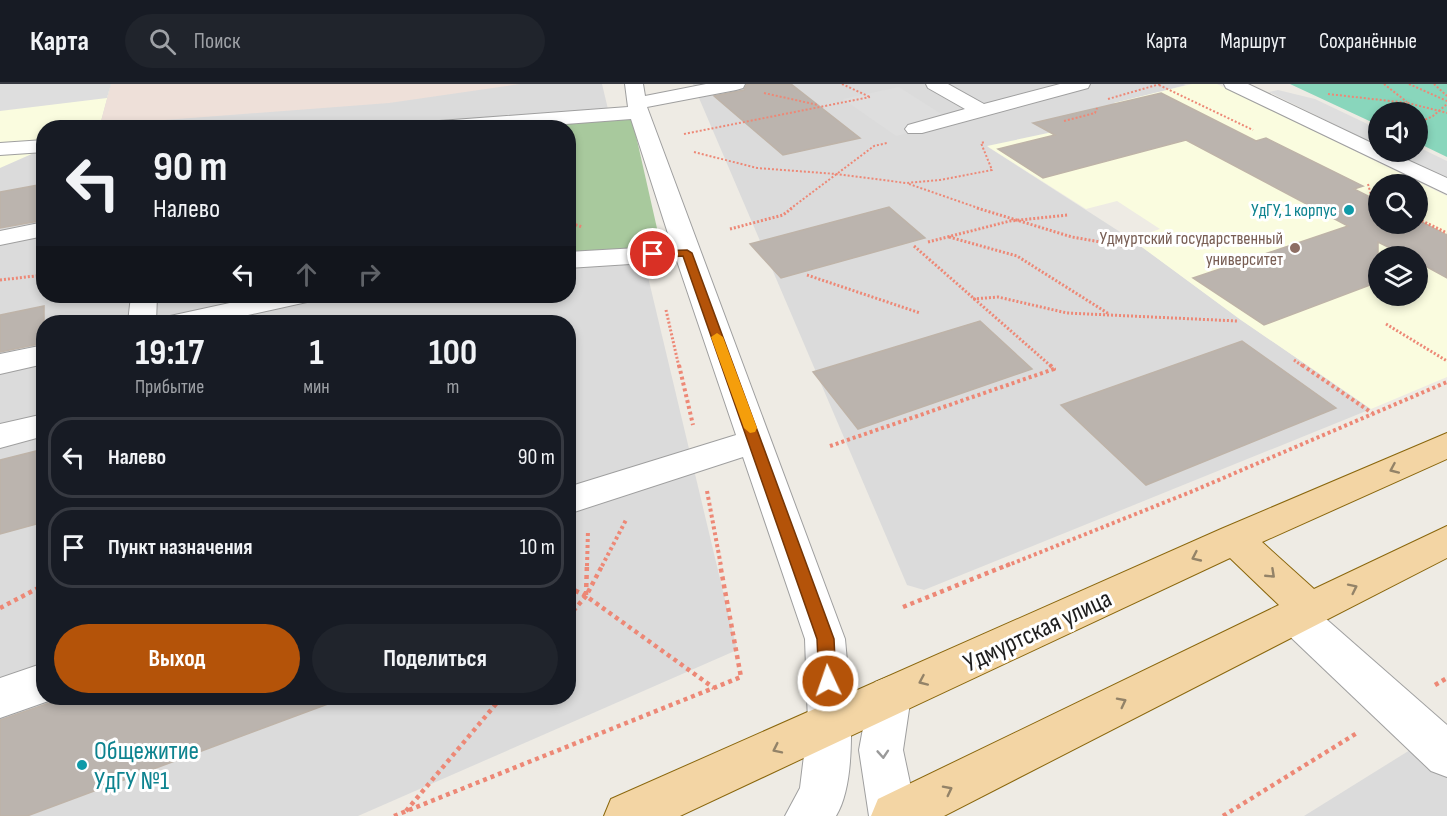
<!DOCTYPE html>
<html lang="ru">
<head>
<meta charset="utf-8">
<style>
	body { margin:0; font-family:"Sofia Sans Condensed",sans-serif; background:#20242c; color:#f1f3f6; height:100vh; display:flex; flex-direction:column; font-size:22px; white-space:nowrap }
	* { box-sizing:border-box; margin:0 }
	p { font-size:20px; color:#9ea1a6 }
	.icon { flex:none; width:33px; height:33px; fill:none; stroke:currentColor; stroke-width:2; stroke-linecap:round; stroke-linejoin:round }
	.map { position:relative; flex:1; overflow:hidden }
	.side { position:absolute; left:36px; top:231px; width:540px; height:390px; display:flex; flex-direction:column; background:#171b24; border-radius:24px; box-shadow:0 3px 9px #0003 }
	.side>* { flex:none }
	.hud { position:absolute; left:36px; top:36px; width:540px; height:183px; border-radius:24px; box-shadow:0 3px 9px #0003; background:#171b24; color:#f1f3f6; overflow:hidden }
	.fabs { position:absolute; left:1368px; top:18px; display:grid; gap:12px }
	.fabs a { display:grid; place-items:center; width:60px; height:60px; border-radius:50%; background:#171b24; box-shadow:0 3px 9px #0003; font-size:30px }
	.pin { position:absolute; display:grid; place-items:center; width:51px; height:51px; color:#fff; margin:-26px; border:3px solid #fff; border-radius:50%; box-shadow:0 2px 6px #0007 }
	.me { position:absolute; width:66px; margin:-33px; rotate:357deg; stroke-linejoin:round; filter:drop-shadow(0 0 4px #0008) }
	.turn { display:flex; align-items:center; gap:21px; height:126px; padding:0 18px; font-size:27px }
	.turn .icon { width:78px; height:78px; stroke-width:2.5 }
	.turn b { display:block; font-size:42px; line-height:51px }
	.lanes { display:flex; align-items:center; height:57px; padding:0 18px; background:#0003; justify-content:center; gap:30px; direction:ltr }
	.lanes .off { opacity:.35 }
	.eta { display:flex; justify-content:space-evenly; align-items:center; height:102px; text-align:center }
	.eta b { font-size:36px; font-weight:700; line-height:42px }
	.primary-button { display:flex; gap:12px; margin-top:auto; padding:12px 18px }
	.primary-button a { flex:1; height:69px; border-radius:36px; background:#b45309; color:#fff; font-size:24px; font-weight:700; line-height:69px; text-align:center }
	.primary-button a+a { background:#20242c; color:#f1f3f6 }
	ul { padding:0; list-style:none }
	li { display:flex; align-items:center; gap:18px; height:81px; margin:0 12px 9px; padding:0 6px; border:3px solid #363941; border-radius:24px }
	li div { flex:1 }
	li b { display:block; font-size:22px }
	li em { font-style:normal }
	header { display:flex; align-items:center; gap:36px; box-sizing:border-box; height:84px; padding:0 30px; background:#171b24; border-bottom:2px solid #363941 }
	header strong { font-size:28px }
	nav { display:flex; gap:33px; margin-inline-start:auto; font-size:21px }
	.search { width:420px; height:54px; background:#20242c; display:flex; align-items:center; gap:15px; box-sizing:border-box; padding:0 21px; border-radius:33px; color:#9ea1a6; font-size:22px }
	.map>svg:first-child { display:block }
	.residential { fill:#dbdbdb; fill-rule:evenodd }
	.education { fill:#fafcdf; fill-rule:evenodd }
	.military { fill:#eee0d9 }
	.forest { fill:#a8c99d }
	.pitch { fill:#89d6bc }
	.parking { fill:#dedede }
	.building { fill:#bbb4ae; stroke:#beb3a8; stroke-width:1.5 }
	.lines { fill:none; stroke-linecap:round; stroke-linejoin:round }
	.minor-casing { stroke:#9f9f9f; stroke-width:2 }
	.major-casing { stroke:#8a670d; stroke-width:2 }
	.path-far3 { stroke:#ed8876; stroke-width:2; stroke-dasharray:2 2; stroke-linecap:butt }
	.path-far2 { stroke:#ed8876; stroke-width:3; stroke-dasharray:2 2; stroke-linecap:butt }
	.path-far1 { stroke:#ed8876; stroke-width:4; stroke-dasharray:3 3; stroke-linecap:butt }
	.path { stroke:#ed8876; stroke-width:4.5; stroke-dasharray:4 4; stroke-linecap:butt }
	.minor { fill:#fff; fill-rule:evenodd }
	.major { fill:#f3d5a4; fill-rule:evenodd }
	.oneway { stroke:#938368 }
	.oneway2 { stroke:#9a9a9a }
	.route { fill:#b45309; stroke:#753606; stroke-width:1.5 }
	.slow { fill:#f59e0b }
	.culture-dot { fill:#0f9aa8; stroke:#fff; stroke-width:2 }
	.education-dot { fill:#8d6e63; stroke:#fff; stroke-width:2 }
	.labels { text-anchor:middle; stroke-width:6; stroke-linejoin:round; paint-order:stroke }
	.far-culture-label { font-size:18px; fill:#0d838f; stroke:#fff; text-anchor:end }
	.far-education-label { font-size:18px; fill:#785e54; stroke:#fff; text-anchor:end }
	.near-street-label { font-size:26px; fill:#1e1e1e; stroke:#fff }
	.near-culture-label { font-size:26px; fill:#0d838f; stroke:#fff; text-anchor:start }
</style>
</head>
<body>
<header>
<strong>Карта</strong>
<div class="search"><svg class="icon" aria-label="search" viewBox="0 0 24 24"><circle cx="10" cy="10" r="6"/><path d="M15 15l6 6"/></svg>Поиск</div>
<nav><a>Карта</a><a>Маршрут</a><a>Сохранённые</a></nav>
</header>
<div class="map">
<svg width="1447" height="732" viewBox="0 0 1447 732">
	<rect width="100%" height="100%" fill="#eeebe4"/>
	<g class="residential">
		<path d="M0,0H602L737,566L358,732H0ZM44,44H568V212H44ZM44,238H568V614H44Z"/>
		<path d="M693,0H1183L1186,1L1114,19L1134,31L988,63L1131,155L1241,236L1371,325L924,506L907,501Z"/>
		<path d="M1447,643V732H1304Z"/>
	</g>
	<g class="education">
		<path d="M0,0H111L100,41L93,43L44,44L43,65L0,84Z"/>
		<path d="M1192,0H1217L1447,112V293L1371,325L1241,236L1131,155L1160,145L1117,117L1086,125L987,62L1133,31L1114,19ZM1378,100H1418V140H1378ZM1378,172H1418V212H1378Z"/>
	</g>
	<path class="military" d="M111,0H520L389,19L100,41Z"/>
	<path class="forest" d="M632,34L661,162L569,171L568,44L538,43V42Z"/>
	<path class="pitch" d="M1290,0H1447V73L1418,59V28H1378V41Z"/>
	<g class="parking">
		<path d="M0,0H111L107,14L0,27Z"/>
		<path d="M899,3L954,38L896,52L843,15Z"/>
		<path d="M1278,6L1315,15L1378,45V62L1269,8Z"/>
		<path d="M1418,63L1447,77V95L1391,68H1418Z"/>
	</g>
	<g class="building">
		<path d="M747,0H791L860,54L783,71L714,12L744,6Z"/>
		<path d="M1161,9L1256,57L1266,54L1363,102L1354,105L1378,117V140H1418V136L1447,151V194L1418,178V172H1406L1378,158V198L1264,241L1193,194L1348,142L1186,56L1043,94L998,65L1055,51L1033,39Z"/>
		<path d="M44,100V136L0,144V108Z"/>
		<path d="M889,123L925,154L781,194L750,160Z"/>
		<path d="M44,222V259L0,268V231Z"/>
		<path d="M980,237L1032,285L858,345L813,288Z"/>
		<path d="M1242,257L1336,324L1146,401L1061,321Z"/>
		<path d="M44,365V438L0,450V376Z"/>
		<path d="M59,614H336V617L27,732H0V636L58,616Z"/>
	</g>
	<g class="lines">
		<g class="minor-casing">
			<g id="minor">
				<path d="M625,0H643L645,12L706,0H745L743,4L736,6L647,23L845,555C849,601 860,693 836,732H785L800,704L808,639L805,555L743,373L568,430V403L736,351L677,177L568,184V168L672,162L631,35L513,44H416L419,40L426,38L628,23Z"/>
				<path d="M926,0H948L984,20L1060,0H1090L1088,4L922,49H908L905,45L908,41L965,25L928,4Z"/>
				<path d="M1224,0H1248L1378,62V68H1390L1447,94V110L1226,4Z"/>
				<path d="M328,38L341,40L344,44H318L321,40Z"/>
				<path d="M44,56V68L0,71V59Z"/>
				<path d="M44,138V152L0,161V147Z"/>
				<path d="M131,212H157L156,238H128Z"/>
				<path d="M262,212H310L307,218L216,238H166L170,232Z"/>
				<path d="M44,261V280L0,290V270Z"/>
				<path d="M44,330V352L0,364V340Z"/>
				<path d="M1295,515L1309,520L1447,641V693L1431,687L1281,544L1275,532L1281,520Z"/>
				<path d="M44,579V614H57L0,634V594Z"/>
				<path d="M890,592L905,598L911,612L903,666L917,732H869L859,666L869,612L875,598Z"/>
			</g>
		</g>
		<g class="major-casing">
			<path id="major" d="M1447,349V375L1262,458L1314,505L1447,442V474L944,732H871L878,715L1279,521L1230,474L680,732H604L611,715L1221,445Z"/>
		</g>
		<g class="path-far3">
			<path d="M842,0L870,13"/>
			<path d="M1384,0L1407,18"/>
			<path d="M1409,0L1447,17"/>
			<path d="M1434,0L1447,12"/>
			<path d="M1159,1L1253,46"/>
			<path d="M764,9L818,21"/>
			<path d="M1328,10L1408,19L1447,29"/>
			<path d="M1108,15L1160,0"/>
			<path d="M1064,37L1095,29L1097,24"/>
			<path d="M1418,39L1433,32L1447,20"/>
			<path d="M684,50L870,13"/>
			<path d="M694,68L757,84L836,90L906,99L940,96L992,86L981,59L985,58"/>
			<path d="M909,100L981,125"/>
			<path d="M1368,100L1371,111L1378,115"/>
			<path d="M790,125L874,62L887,59"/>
		</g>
		<g class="path-far2">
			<path d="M977,124L1072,153L1129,163"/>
			<path d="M1418,135L1447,149"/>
			<path d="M568,138L582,143"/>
			<path d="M730,145L783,131L792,124"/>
			<path d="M949,153L1017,172L1109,230"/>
			<path d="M928,158L1010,137L1068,131"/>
			<path d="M914,162L1052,283"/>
			<path d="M807,191L920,229"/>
			<path d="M0,196L44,191"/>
			<path d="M973,215L998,213L1067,229L1237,237"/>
			<path d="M666,226L679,283"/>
			<path d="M1386,240L1447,277"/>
			<path d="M1294,276L1304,283"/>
		</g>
		<g class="path-far1">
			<path d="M679,281L693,341"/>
			<path d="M1302,281L1372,329"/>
			<path d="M830,362L1054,285L1050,281"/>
			<path d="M707,407L721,482"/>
			<path d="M587,482L588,446"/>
			<path d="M602,482L626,436"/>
			<path d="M1006,482L1193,407L1447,298"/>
		</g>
		<g class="path">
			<path d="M568,503L586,512L714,604"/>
			<path d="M586,511L587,480"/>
			<path d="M903,523L1010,480"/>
			<path d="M0,524L44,501"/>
			<path d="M568,533L586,512L603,480"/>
			<path d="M1435,601L1447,594"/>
			<path d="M406,727L501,614"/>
			<path d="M394,732L741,593L720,480"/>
			<path d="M1223,732L1357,649"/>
		</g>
		<use href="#minor" class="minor"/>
		<use href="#major" class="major"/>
	</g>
	<defs><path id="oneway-chevron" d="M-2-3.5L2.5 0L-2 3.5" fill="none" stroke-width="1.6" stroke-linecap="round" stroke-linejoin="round" transform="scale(1.5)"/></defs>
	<g class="oneway">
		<use href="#oneway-chevron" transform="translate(1394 385) rotate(156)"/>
		<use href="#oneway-chevron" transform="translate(1196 473) rotate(155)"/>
		<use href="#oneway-chevron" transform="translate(1271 490) rotate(43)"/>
		<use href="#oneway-chevron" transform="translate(1353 504) rotate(-26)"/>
		<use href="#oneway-chevron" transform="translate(923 597) rotate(156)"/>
		<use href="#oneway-chevron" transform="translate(1122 618) rotate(-27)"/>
		<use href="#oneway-chevron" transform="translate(777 665) rotate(154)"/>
		<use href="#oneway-chevron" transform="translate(948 706) rotate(-27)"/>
	</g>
	<use class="oneway2" href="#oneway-chevron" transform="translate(883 670) rotate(86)"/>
	<path class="route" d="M687,166L692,169L834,555L836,597L834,603L828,605L821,603L819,597L817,555L683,172L653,174L648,170L653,167Z"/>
	<path class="slow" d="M717,249L723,253L757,344L755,348L750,349L744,344L711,253Z"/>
	<g class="culture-dot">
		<circle cx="1349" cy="126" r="6"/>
		<circle cx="82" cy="681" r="6"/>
	</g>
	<circle class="education-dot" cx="1295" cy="164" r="6"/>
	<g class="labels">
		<g class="far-culture-label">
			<text x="1337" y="132">УдГУ, 1 корпус</text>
		</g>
		<g class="far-education-label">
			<text x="1283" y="160">Удмуртский государственный<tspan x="1283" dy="21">университет</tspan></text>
		</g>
		<g class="near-street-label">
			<text transform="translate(1037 546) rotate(-25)" y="9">Удмуртская улица</text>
		</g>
		<g class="near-culture-label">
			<text x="94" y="675">Общежитие<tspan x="94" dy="30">УдГУ №1</tspan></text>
		</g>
	</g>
</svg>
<div class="fabs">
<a><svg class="icon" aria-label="sound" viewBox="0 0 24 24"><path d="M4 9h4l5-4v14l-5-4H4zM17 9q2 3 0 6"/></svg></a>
<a><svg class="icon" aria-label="search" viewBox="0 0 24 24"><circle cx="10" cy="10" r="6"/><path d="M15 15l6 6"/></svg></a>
<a><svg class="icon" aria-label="layers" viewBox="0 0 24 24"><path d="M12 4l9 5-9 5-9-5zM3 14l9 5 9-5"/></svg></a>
</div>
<div class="pin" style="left:653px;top:170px;background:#d93025"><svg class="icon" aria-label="arrive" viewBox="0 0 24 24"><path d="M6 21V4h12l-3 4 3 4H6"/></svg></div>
<svg class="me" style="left:828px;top:597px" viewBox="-20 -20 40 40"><circle r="17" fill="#b45309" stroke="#fff" stroke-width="3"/><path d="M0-11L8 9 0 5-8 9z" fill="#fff"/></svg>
<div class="hud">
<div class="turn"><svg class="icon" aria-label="left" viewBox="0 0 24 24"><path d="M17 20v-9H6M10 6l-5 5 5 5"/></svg><div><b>90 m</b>Налево</div></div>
<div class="lanes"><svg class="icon" aria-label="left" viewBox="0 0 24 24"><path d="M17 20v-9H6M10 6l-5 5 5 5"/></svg><svg class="icon off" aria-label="ahead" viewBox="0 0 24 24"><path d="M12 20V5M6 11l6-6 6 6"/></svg><svg class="icon off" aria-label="right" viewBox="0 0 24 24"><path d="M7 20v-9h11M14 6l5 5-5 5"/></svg></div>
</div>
<section class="side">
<div class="eta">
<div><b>19:17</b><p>Прибытие</p></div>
<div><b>1</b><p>мин</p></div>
<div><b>100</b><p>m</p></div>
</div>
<ul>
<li><svg class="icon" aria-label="left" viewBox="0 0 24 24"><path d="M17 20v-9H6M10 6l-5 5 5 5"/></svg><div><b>Налево</b></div><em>90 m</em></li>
<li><svg class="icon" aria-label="arrive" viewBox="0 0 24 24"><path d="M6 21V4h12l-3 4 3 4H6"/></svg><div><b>Пункт назначения</b></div><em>10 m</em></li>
</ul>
<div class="primary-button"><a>Выход</a><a>Поделиться</a></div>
</section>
</div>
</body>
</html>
